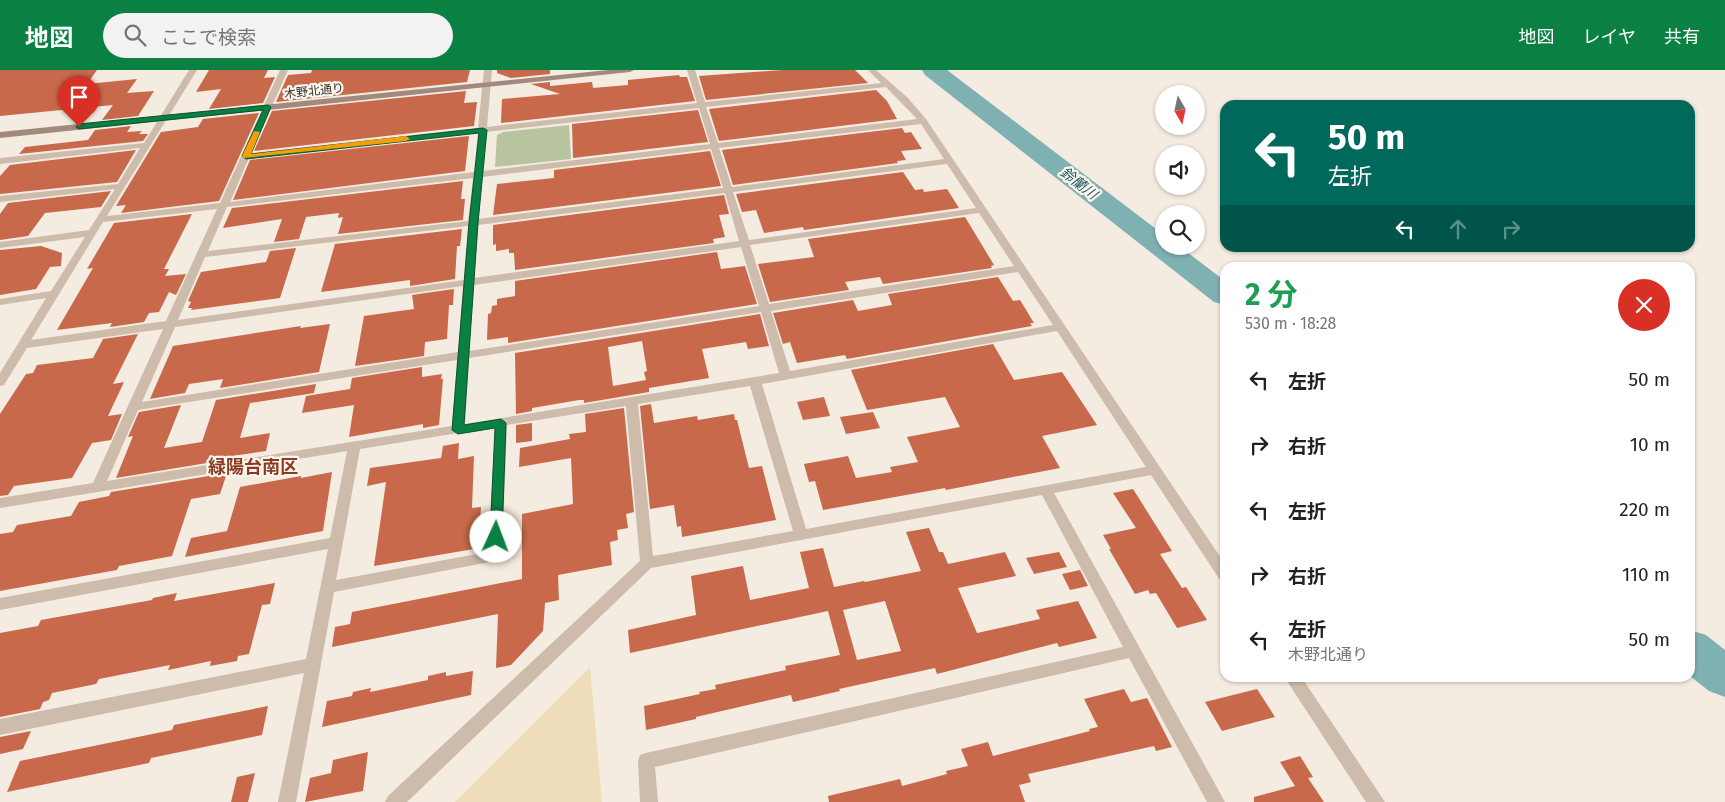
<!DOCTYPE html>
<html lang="ja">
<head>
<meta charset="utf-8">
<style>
	body { margin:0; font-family:"Fira Sans","Noto Sans JP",sans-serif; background:#f2f2f2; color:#202124; height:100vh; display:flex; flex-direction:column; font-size:19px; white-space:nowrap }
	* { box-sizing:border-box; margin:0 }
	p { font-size:16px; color:#757577 }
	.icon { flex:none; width:28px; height:28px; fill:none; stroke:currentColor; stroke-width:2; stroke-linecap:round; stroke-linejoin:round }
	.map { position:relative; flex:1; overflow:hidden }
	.panel { position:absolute; left:1220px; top:192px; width:475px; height:420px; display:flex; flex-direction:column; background:#fff; border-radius:15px; box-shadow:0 1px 4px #0004 }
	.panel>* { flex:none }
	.hud { position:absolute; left:1220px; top:30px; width:475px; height:152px; border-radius:15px; box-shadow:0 1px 4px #0004; background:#00695c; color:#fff; overflow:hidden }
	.needle { width:32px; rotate:171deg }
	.fabs { position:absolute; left:1155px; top:15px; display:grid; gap:10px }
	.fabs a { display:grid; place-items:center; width:50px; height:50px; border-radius:50%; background:#fff; box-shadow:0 1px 4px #0004; font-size:25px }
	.pin { position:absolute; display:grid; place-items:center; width:42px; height:42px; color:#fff; margin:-51px -21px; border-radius:50% 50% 50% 0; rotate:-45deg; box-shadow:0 0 5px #0007 }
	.pin .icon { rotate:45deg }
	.me { position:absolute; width:55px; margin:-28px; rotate:2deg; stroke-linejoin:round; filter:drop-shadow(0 0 4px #0008) }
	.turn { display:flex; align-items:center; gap:18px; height:105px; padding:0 25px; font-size:22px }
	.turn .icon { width:65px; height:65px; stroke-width:2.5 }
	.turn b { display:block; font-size:35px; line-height:42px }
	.lanes { display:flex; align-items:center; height:48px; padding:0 25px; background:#0003; justify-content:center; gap:25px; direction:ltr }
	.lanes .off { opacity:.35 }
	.round { display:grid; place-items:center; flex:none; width:52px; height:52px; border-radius:26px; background:#f2f2f2 }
	.headline { display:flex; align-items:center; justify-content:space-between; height:85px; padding:0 25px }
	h1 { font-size:30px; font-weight:700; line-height:38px; color:#1e9e55 }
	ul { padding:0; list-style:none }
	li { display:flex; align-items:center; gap:15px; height:65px; padding:0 25px }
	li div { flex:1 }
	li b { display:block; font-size:19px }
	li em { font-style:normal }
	header { display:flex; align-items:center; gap:30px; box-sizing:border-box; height:70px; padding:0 25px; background:#0b8043; color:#fff }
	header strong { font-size:24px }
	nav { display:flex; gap:28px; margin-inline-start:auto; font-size:18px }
	.search { width:350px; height:45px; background:#f2f2f2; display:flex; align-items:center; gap:12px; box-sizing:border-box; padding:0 18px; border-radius:28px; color:#757577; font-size:19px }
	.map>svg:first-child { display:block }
	.green { fill:#b8c4a0 }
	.sand { fill:#efdcb8 }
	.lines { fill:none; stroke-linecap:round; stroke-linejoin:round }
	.river { fill:#7fb0b2; fill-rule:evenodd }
	.building { fill:#c8694b; fill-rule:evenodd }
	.street { fill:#cdbbac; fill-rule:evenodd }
	.secondary { fill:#a18a7d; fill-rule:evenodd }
	.route { fill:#0b8043; stroke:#07532c }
	.slow { fill:#f59e0b }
	.labels { text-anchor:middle; stroke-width:4.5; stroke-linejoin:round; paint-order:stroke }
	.far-street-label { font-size:12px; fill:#3b302b; stroke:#fbf5ee }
	.far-water-label { font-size:14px; font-style:italic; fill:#1f5a5e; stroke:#fbf5ee }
	.quarter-label { font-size:18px; font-weight:bold; fill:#8c3b22; stroke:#fbf5ee }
</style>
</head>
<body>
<header>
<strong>地図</strong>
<div class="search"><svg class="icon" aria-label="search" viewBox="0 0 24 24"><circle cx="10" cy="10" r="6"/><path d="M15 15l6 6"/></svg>ここで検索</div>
<nav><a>地図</a><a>レイヤ</a><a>共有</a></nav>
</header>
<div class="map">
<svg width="1725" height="732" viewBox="0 0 1725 732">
	<rect width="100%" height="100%" fill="#f4ebe1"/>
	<path class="green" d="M569,55L571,89L495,97L497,65L503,62Z"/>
	<path class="sand" d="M590,597L602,732H455Z"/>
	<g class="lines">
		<g class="river">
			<path d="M922,0H947L1164,165V176H1179L1225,211V235L1214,232L925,5Z"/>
			<path d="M1690,560L1706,565L1725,580V627L1709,621L1690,606Z"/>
		</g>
	</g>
	<g class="building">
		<path d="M0,0H97L87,14L137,9L127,23L154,21L138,46L102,50L113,35L0,46Z"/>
		<path d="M209,0H268L264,8L275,7L263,33L209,39L221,19L196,22Z"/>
		<path d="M312,0H470L467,12L276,32L288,5L311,3Z"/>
		<path d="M497,0H550V4L511,8L497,3Z"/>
		<path d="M782,0H855L868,13L706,30L699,6Z"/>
		<path d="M679,5L680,7H687L695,31L501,53L502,29L560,24L531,14L550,12V16L592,12L593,18L628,15V10Z"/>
		<path d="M876,20L887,31L897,49L719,71L709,39Z"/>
		<path d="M466,21L464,33L477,32L474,56L254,81L272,41Z"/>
		<path d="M698,40L708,72L573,88L572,54Z"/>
		<path d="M259,43L219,131L121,143L126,135L116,136L161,62L198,57L203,49Z"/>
		<path d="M131,56L127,62L142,61L139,64H148L143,71L19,84L25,77L88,70L95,60Z"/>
		<path d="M902,58L905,63L911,62L922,79L901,81L906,90L897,91L898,93L733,115L722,80Z"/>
		<path d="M469,66L465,101L233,130L250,90Z"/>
		<path d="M136,80L117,112L0,124V106L10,95Z"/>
		<path d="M710,81L721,116L493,145L497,114L554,108V100Z"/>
		<path d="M903,102L915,120L923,119L924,122L947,119L959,138L804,160L803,157L764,163L756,140L742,142L736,124Z"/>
		<path d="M463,111L461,129H465L463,150L338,164L343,147L338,148L339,143L306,147L299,169L274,172L282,149L223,158L232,138Z"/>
		<path d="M111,121L101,137L45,143L28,166L0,170V144L8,133Z"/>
		<path d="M724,125L729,144L719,145L725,167L713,169L714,173L515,200L514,183H509V179L496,181V174L493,175V155Z"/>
		<path d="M192,144L164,199H169L165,206L186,204L176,225L169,222L159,242L149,243L144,252L110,257L112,253L57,260L93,198L87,199L114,153Z"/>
		<path d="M965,147L994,195L991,196L992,198L883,214L880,207L845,212L849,220L770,232L758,194L814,187L808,169Z"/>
		<path d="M462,159L460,176H457L455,209L410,216V210L321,222L335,174Z"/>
		<path d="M41,176L62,183L61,196L50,197L36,219L0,225V180Z"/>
		<path d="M296,178L280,228L191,240L192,238H188L191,232L188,231L201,202L266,192L270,181Z"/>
		<path d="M717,182L721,199L745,196L757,234L508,273V267L487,270L488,244L491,243L492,236L497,235V229L515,226V211Z"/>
		<path d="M998,207L1013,231L1020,230L1034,253H1030L1032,256L847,289L845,285L797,293L790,272L783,274L773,243L853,230L858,241L892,235L888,224Z"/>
		<path d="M454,219L453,235H449L447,269L425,272L424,286L355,296L364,246L414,239L412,225Z"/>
		<path d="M760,244L769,276L748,279L746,272L702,279L709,308L649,318V322L584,333V330H579L532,338V341L516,344L515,283ZM642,271L647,301L644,302L646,310L613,316L608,277Z"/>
		<path d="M330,254L319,302L220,318L223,309L189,314L185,323L150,329L173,276L301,256L300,258Z"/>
		<path d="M138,264L113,314L124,312L108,346L122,344L111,370L92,373L72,408L14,416L8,425L0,426V344L26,304L33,303L37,295L93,288L103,269Z"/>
		<path d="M993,274L1014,310L1062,302L1097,355L1042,366L1060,398L946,420L945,418L823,440L815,411L809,412L804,394L848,386L856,408L892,402L890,397L918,392L907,367L960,357L945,327L867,340L851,300Z"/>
		<path d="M422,297V307L442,304L441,309H443L439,355L423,358V354L349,367L354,335L302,343L306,326L350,319L352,308Z"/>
		<path d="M316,314L314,323L250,333L240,368L270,363L266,381L232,386L231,389L116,408L133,366L128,367L139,342L181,335L164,378L202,372L216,330Z"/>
		<path d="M824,327L830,346L803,350L797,332Z"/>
		<path d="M651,334L654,353L697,346L698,350L734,344L735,350H737L749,398L762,396L776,450L682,467L681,456L677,457L674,435L650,439L640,336Z"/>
		<path d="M624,338L634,442L626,444L628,458L617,460L618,470L610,472L612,495L558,505L559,530L545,533L543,561L511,595L496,598L498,544L332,577L335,557L350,554L352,542L522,509V444L573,434L571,388L519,397L520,378L570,369L569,364L586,362L585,344Z"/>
		<path d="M873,342L880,358L846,364L840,347Z"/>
		<path d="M532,353V371L516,373V355Z"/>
		<path d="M459,373L458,389L474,386L472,438L481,437L480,455L475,456L474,479L374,496L386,412L367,416L370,398L441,388L443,376Z"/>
		<path d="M332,402L323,461L185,487L191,468L227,461L240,417L301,406V408Z"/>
		<path d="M227,403L220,424L191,429L172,486L119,496L117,500L0,521V464L13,462L17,455L71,446L79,432L109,426L111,422Z"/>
		<path d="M1133,419L1172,481L1160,484L1182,518L1186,517L1207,550L1177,558L1156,523L1150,524L1148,520L1135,524L1109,479H1111L1103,465L1136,458L1113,423Z"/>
		<path d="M929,458L939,482H943L948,494L1005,482L1016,506L958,518L977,563L1040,549L1036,540L1078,531L1097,568L1059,577L1057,573L937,604L935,598L839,619L840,621L793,632L791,625L696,647V649L646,660L644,636L700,624L699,622L716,619L715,615L786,600L785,596L840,585L828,541L630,583L628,560L696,545L691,506L743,496L750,530L809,518L800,482L823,478L834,517L864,511L865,512L921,501L906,462ZM885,531L901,581L857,590L843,540Z"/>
		<path d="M1059,482L1067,497L1034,504L1026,488Z"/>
		<path d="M1080,500L1088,516L1070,520L1062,504Z"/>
		<path d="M275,513L270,534L262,535L249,584L238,586L237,591L210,596L211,591L168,600L170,595L99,609L96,614L52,623L49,630L43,632L40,639L0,647V563L38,556L41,550L152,530L153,528L177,523L174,531Z"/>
		<path d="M473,601L471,625L322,657L327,631L352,626L353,622L371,618L370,622L428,610V606L446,602V606Z"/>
		<path d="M1124,619L1131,632L1147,628L1172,677L1156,681L1154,676L1028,704L1031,712L1019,715L1025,732H829L828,726L900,709L902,716L947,704L946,701L968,696L961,679L988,672L993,686L1090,661L1089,659L1098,657L1084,629Z"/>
		<path d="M1257,619L1275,647L1222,661L1205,632Z"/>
		<path d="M268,636L262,665L151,688L149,693L7,722L20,691L172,660L174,655Z"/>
		<path d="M31,661L23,679L0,684V667Z"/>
		<path d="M368,682L363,721L305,732L310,708L331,703L333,690Z"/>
		<path d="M1300,686L1313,707L1308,708L1324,732H1254V727L1295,716L1280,692Z"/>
		<path d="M255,703L248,732H231L237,707Z"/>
	</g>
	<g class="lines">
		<g class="street">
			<path d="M189,0H197L107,146L220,133L280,0H288L251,83L478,58L484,0H492L487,57L697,33L687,0H695L705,32L881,13L868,0H876L908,28L926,49L1225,494V512L1220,510L1151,405L1054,423L1225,732H1207L1129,588L655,697L658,732H640L638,691L640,685L646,683L1123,577L1042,425L651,498L407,732H385L388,726L640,491L626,336L507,355L502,486L500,490L334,522L296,732H278L304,603L0,665V649L306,589L328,479L0,540V528L330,468L347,381L0,438V428L93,413L163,259L27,278L4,315L0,316V303L46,228L0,235V229L51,221L85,167L0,178V172L89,160L115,119L0,132V126L118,114L140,78L0,94V88L144,73ZM886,17L917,49L718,73L706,37ZM699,38L710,74L482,101L486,62ZM921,54L944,89L732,117L719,78ZM478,63L474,102L230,132L249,88ZM711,79L723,118L478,149L482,107ZM947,94L976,138L749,170L733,122ZM473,108L468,151L208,181L227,137ZM725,123L739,171L474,208L478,155ZM217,139L166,251L31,270L103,152ZM979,143L1014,196L769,234L750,175ZM468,156L464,210L178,250L205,187ZM741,177L759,236L469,281L474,215ZM1018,202L1053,255L790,301L771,241ZM463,216L458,282L142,332L175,257ZM761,242L779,303L465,354L469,288ZM1057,261L1146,397L806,459L762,314ZM457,290L452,356L107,411L138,340ZM750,316L793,461L653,486L638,334ZM495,357L488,482L336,510L360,379Z"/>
			<path d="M1285,608H1302L1385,732H1366Z"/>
		</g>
		<path class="secondary" d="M608,0H634L630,2L0,68V62Z"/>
	</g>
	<path class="route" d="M268,35L271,37L251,84L483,58L487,60L478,153L464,355L501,349L506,353L502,467L500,470H492L490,467L495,358L458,364L452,360L469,153L479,63L246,89L242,86L263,40L79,59L76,57L79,54Z"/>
	<path class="slow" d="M254,61L260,62L251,84L406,66L410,69L406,71L243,88L242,86Z"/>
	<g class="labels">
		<g class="far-street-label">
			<text transform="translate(314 21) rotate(-6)" y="4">木野北通り</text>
		</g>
		<g class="far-water-label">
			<text transform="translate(1079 113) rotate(38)" y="5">鈴蘭川</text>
		</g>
		<g class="quarter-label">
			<text x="253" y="403">緑陽台南区</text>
		</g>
	</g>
</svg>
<div class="fabs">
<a><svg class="needle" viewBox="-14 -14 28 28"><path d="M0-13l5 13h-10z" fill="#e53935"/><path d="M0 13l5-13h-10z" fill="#757577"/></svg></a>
<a><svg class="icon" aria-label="sound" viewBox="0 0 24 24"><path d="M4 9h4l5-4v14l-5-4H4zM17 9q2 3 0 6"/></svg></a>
<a><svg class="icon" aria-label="search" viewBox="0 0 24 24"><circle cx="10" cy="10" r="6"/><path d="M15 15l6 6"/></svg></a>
</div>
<div class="pin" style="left:79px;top:57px;background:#d93025"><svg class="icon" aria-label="arrive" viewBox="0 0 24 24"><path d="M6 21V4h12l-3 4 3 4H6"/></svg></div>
<svg class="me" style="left:496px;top:467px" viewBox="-20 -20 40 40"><circle r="19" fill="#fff"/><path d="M0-13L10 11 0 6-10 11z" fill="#0b8043"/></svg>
<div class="hud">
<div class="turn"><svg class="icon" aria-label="left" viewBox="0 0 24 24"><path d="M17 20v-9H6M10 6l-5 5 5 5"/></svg><div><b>50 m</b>左折</div></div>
<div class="lanes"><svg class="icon" aria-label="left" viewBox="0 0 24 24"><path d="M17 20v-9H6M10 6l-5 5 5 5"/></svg><svg class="icon off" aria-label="ahead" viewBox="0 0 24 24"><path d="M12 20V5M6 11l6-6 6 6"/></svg><svg class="icon off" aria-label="right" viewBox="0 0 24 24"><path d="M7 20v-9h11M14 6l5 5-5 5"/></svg></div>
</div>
<section class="panel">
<div class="headline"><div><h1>2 分</h1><p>530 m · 18:28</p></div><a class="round" style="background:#d93025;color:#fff"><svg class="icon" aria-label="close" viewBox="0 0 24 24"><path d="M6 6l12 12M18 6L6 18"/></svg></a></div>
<ul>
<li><svg class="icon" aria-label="left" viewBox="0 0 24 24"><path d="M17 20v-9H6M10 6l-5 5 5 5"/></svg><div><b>左折</b></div><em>50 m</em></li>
<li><svg class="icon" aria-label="right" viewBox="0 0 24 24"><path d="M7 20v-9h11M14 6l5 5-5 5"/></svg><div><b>右折</b></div><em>10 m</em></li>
<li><svg class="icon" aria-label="left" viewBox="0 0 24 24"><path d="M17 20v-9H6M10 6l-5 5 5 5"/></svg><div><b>左折</b></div><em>220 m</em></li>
<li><svg class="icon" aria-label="right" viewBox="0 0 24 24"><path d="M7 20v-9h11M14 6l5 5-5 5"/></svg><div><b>右折</b></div><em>110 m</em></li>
<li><svg class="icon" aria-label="left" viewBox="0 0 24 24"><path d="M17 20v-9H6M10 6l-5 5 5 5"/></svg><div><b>左折</b><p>木野北通り</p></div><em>50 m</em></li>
</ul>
</section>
</div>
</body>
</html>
